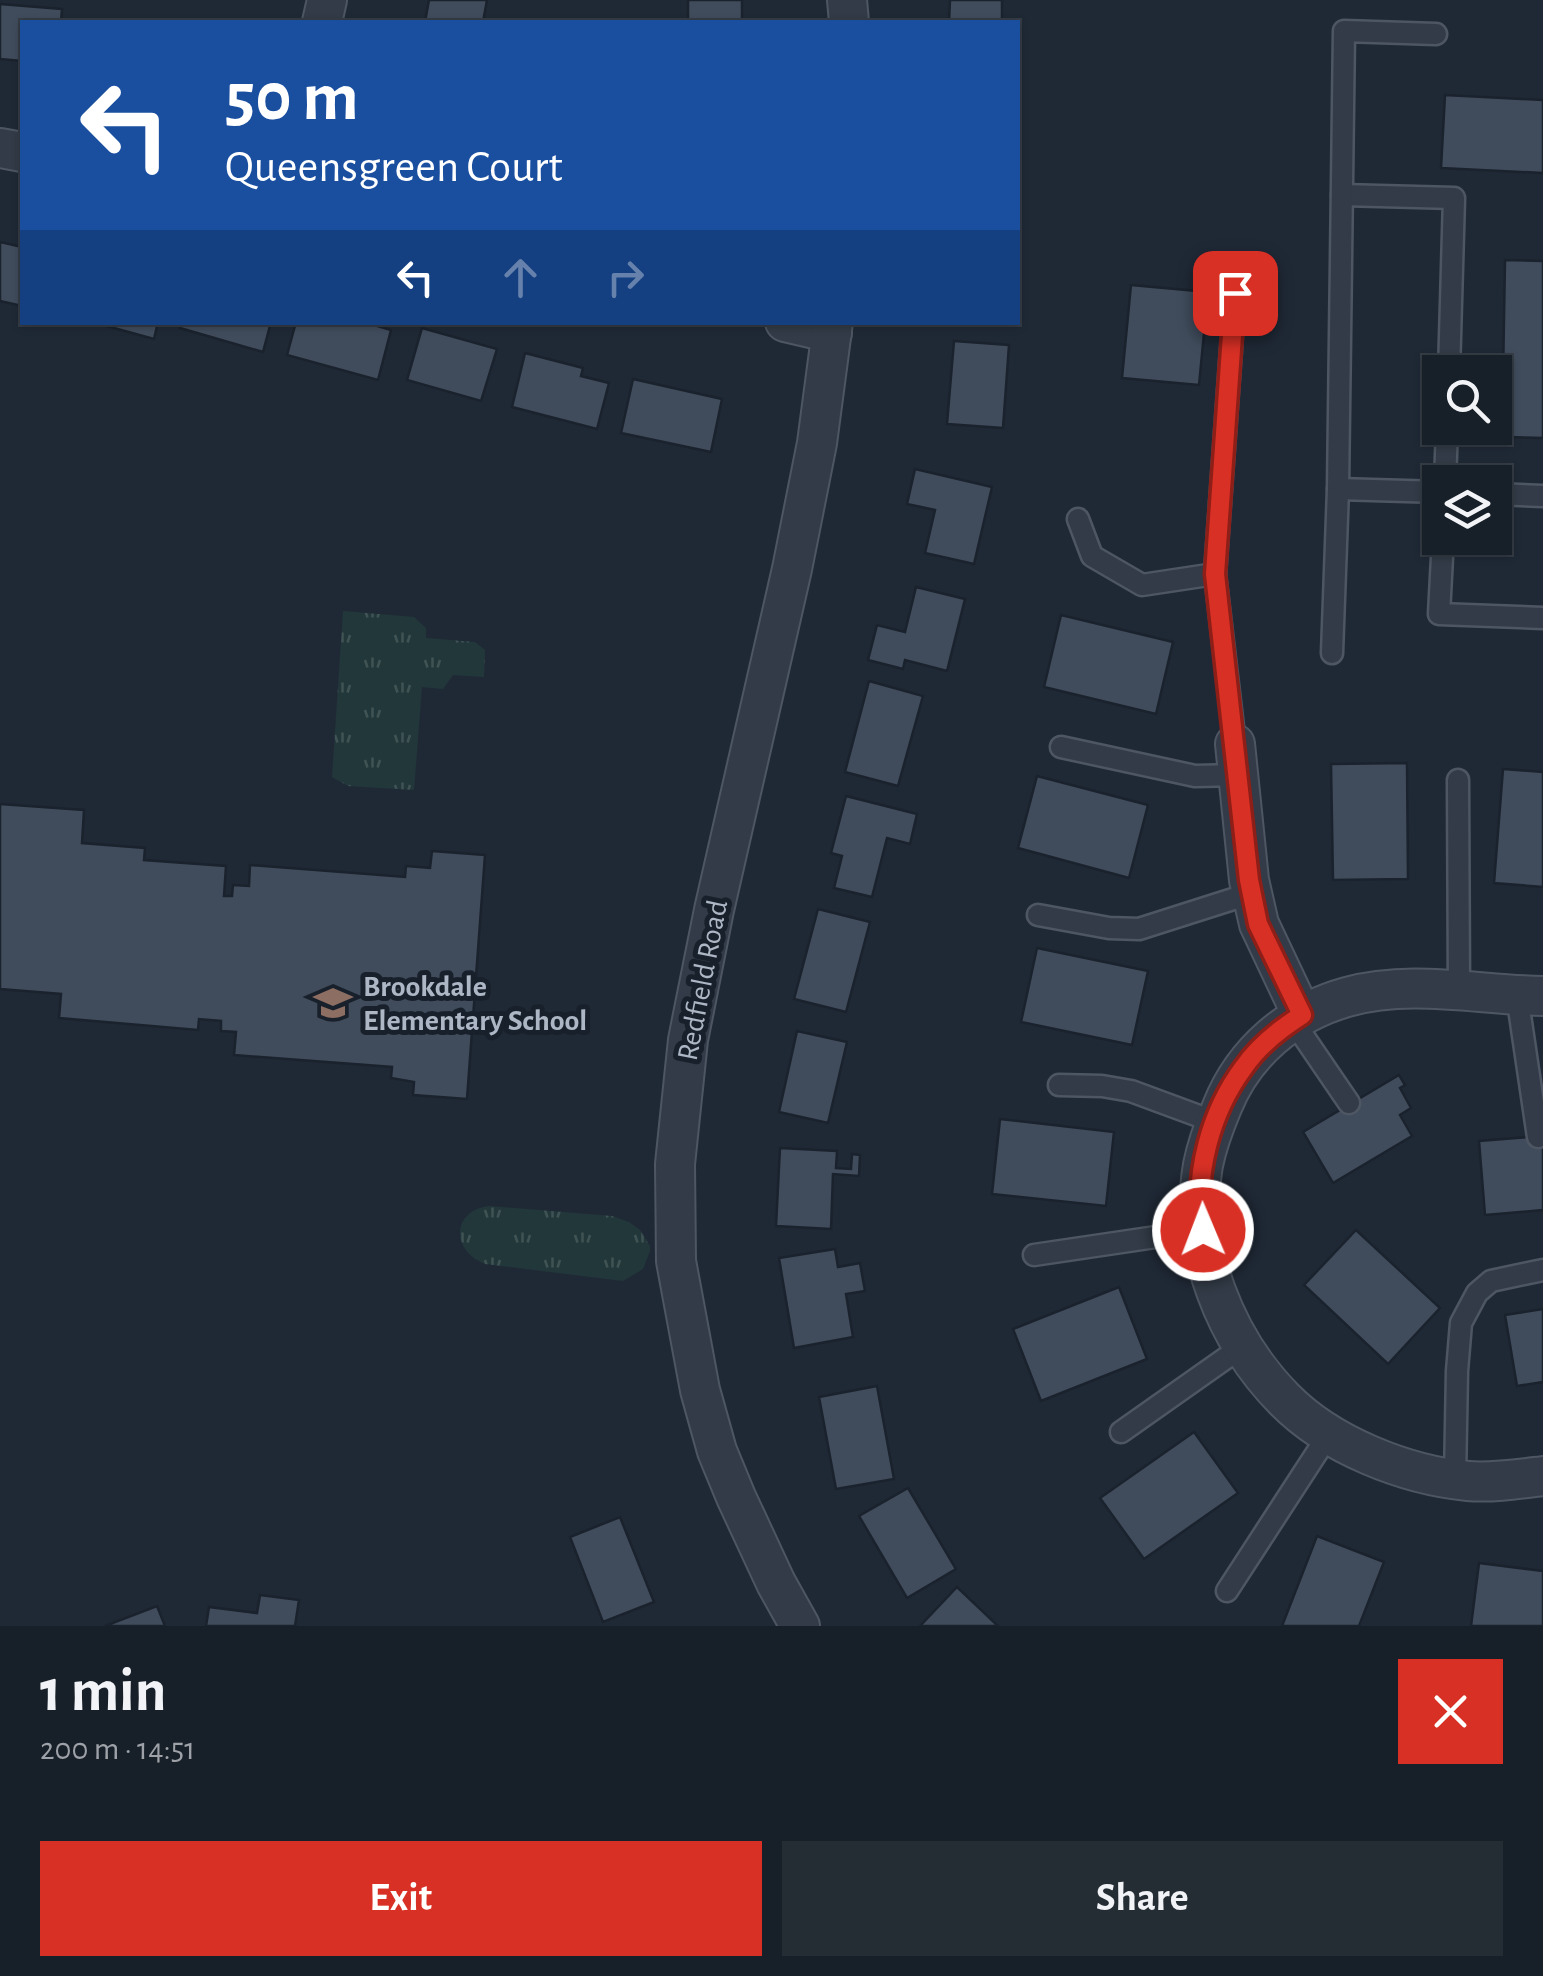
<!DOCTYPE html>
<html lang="en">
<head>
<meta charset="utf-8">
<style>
	body { margin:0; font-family:"Alegreya Sans",sans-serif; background:#242c34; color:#f1f3f6; height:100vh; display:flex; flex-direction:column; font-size:38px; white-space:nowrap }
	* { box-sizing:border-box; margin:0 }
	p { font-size:32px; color:#9ea2a8 }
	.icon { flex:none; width:55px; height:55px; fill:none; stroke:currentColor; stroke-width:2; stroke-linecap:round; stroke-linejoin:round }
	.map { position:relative; height:1626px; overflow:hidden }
	.details { display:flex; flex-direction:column; background:#171f28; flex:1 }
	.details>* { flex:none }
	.top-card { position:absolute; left:20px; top:20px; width:1000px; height:305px; border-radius:0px; box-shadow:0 2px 8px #0004,0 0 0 2px #363d45; background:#1a4fa0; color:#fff; overflow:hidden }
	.buttons { position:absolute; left:1422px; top:355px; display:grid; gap:20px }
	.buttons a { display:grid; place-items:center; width:90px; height:90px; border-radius:0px; background:#171f28; box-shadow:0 2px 8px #0004,0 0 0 2px #363d45; font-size:50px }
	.pin { position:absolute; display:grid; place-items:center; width:85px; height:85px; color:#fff; margin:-42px; border-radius:20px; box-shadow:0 5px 15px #0006 }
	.me { position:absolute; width:110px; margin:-55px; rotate:359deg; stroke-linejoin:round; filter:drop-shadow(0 0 8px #0008) }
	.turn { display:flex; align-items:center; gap:35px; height:210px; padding:0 40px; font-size:45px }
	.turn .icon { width:130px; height:130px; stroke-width:2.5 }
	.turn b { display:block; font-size:70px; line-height:85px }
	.lanes { display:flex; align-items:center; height:95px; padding:0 40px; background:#0003; justify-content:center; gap:50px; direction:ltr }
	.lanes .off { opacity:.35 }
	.round { display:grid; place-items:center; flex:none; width:105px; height:105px; border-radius:0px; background:#242c34 }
	.overview { display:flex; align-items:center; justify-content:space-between; height:170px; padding:0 40px }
	h1 { font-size:60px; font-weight:600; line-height:75px }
	.action { display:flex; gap:20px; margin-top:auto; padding:20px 40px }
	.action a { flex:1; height:115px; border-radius:0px; background:#d93025; color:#fff; font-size:40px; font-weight:600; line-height:115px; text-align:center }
	.action a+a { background:#242c34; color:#f1f3f6 }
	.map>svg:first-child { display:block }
	.grass { fill:url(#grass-tufts) }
	.building { fill:#404c5c; stroke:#1a222d; stroke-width:2.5 }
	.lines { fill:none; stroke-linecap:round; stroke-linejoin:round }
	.lane-casing { stroke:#4d5662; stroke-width:25 }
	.street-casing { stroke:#4d5662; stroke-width:42 }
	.lane { stroke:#323b47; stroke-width:20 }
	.street { stroke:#323b47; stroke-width:38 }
	.route-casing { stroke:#8d1f18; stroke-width:25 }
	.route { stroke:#d93025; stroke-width:18 }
	.labels { text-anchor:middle; stroke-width:10; stroke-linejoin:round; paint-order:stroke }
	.street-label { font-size:30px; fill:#acb6c4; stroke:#18202b }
	.poi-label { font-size:30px; font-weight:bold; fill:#acb6c4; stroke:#18202b; text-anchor:start }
</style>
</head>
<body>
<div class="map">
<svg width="1543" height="1626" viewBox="0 0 1543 1626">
	<defs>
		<pattern id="grass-tufts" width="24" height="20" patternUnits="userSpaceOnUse" patternTransform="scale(2.5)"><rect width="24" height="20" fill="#223739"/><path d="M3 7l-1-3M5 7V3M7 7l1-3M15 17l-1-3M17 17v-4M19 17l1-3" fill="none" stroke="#3f5254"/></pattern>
	</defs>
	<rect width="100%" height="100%" fill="#1f2936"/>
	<g class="grass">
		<path d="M343,611L414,617L426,628V638L475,642L485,650L484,677L453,675L443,689L422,687L414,790L348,786L332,777Z"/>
		<path d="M489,1206L612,1216L629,1222L640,1230L650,1246V1251L643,1269L623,1281L485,1264C451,1251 451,1211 489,1206Z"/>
	</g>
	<g class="building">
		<path d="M429,0H487L483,22H425Z"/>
		<rect x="688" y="0" width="54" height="22"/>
		<path d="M950,0H1002V22H949Z"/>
		<path d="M0,4L62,9L61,22H22V61L0,59Z"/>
		<path d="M1445,95L1543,100V173L1441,168Z"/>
		<path d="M0,242L22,247V306L0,301Z"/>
		<path d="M1505,260L1543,261V438L1502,437Z"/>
		<path d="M1131,285L1208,292L1199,385L1122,378Z"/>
		<path d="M92,322H158L154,339Z"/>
		<path d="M181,322H271L263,352L180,328Z"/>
		<path d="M296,322H364L391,330L378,380L287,355Z"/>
		<path d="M422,328L497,349L481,401L407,380Z"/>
		<path d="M954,341L1009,345L1003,428L947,424Z"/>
		<path d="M525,353L583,368L581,376L609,383L597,429L512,407Z"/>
		<path d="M633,379L722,399L711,452L621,433Z"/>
		<path d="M915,469L992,487L974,564L925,553L935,510L907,504Z"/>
		<path d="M916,587L965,599L947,671L905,660L903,669L868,660L877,625L905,632Z"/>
		<path d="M1061,615L1173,642L1156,714L1044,687Z"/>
		<path d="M869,681L923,696L898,786L845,772Z"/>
		<path d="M1407,763L1408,879L1333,880L1331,764Z"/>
		<path d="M1503,769L1543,772V887L1494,883Z"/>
		<path d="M1037,776L1148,805L1129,878L1018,848Z"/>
		<path d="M846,796L917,814L910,844L887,838L872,897L834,888L842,856L831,853Z"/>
		<path d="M0,804L84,810L82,843L145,848L144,860L226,866L224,896H232L233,885L249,886L250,865L405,877L406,866L430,868L432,851L485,855L467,1099L413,1095L414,1082L391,1078L392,1067L234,1055L236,1032L221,1031V1021L199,1019L198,1030L59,1018L61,994L0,989Z"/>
		<path d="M818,909L870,922L846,1012L794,999Z"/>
		<path d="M1037,948L1148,971L1132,1045L1021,1022Z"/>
		<path d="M797,1031L847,1042L828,1123L779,1112Z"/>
		<path d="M1399,1075L1405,1085L1400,1088L1411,1108L1400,1115L1412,1136L1333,1183L1303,1132Z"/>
		<path d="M1000,1119L1114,1132L1106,1206L992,1194Z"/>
		<path d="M1543,1136V1210L1485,1215L1479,1141Z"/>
		<path d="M780,1148L837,1151L836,1168L851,1169L852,1154L860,1155L859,1176L833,1174L831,1229L776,1226Z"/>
		<path d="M1356,1230L1440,1308L1388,1364L1304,1285Z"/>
		<path d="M835,1249L838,1267L860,1263L865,1291L846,1294L853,1337L794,1348L779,1258Z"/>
		<path d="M1119,1287L1147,1359L1041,1401L1013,1329Z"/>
		<path d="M1543,1309V1382L1517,1386L1505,1315Z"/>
		<path d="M877,1386L894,1479L836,1489L819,1397Z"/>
		<path d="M1194,1432L1238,1493L1144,1559L1100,1498Z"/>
		<path d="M908,1488L956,1569L907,1598L859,1516Z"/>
		<path d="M620,1517L654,1602L603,1622L570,1537Z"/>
		<path d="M1317,1536L1384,1562L1359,1626H1282Z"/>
		<path d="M1479,1563L1543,1571V1626H1471Z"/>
		<path d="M957,1587L998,1626H920Z"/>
		<path d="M260,1595L299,1600L295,1626H206L209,1607L257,1613Z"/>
		<path d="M157,1606L165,1626H105Z"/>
	</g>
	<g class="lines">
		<g class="lane-casing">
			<g id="lane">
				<path d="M1342,195L1454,198L1449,372"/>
				<path d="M1445,482L1447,428"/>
				<path d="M1338,489L1440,492"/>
				<path d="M1495,494L1543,496"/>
				<path d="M1078,519L1092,556L1142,585L1215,574"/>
				<path d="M1443,538L1439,614L1543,618"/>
				<path d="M1332,653L1338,489L1344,31L1436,34"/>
				<path d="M1235,744L1215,574L1235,293"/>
				<path d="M1061,747L1195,776L1239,775"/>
				<path d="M1458,780L1459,991"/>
				<path d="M1038,915L1109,928L1139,929L1252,893"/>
				<path d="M1517,995L1538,1137"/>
				<path d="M1293,1021L1349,1103"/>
				<path d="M1059,1085L1102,1086L1131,1091L1215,1122"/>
				<path d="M1034,1255L1203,1230"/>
				<path d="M1121,1432L1243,1346"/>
				<path d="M1455,1479L1457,1371L1461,1323L1477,1293L1491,1281L1543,1270"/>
				<path d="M1227,1591L1329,1434"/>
			</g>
		</g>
		<g class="street-casing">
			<g id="street">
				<path d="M847,0L849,22"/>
				<path d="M322,22L327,0"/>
				<path d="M0,148L22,152"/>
				<path d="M785,322L832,333"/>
				<path d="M1235,744L1249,880L1259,924L1302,1015"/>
				<path d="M1543,996C1479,995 1410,979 1347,997C1290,1013 1244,1052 1222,1107C1214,1126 1207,1145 1203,1165C1188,1249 1226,1340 1284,1399C1329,1445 1405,1475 1468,1481C1492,1483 1519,1479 1543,1476"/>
				<path d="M800,1626L776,1583L736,1497L717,1451L700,1390L676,1261L675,1164L688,1040L714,910L792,569L817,443L833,322"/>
			</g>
		</g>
		<use href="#lane" class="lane"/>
		<use href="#street" class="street"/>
	</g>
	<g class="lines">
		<g class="route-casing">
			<path id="route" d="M1203,1230C1193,1175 1211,1111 1244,1067C1259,1045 1280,1029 1302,1015L1258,924L1249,880L1215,574L1235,293"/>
		</g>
		<use href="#route" class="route"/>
	</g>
	<defs>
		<g id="school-bare" transform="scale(3)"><path d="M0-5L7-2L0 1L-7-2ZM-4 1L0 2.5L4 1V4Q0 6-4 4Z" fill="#8d6e63" stroke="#18202b" stroke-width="2.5" paint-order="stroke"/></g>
	</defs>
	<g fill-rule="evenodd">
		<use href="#school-bare" x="333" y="1003"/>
	</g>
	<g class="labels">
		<g class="street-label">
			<text transform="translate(702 980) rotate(-79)" y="10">Redfield Road</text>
		</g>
		<g class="poi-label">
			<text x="363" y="996">Brookdale<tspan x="363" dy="34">Elementary School</tspan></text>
		</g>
	</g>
</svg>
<div class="buttons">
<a><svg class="icon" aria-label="search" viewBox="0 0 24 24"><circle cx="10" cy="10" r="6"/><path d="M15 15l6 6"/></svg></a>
<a><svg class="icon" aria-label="layers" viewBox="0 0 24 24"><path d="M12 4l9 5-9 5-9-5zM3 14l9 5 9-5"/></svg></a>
</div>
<div class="pin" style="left:1235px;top:293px;background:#d93025"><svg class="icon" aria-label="arrive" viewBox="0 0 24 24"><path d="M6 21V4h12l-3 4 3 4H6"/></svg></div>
<svg class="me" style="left:1203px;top:1230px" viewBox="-20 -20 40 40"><circle r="17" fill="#d93025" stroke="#fff" stroke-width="3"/><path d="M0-11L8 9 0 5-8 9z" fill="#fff"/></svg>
<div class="top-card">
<div class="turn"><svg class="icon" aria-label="left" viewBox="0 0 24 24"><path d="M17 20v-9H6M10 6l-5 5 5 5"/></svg><div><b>50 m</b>Queensgreen Court</div></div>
<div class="lanes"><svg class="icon" aria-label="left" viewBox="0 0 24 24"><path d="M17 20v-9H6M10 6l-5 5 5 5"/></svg><svg class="icon off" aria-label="ahead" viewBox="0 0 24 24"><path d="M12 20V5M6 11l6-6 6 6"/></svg><svg class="icon off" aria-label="right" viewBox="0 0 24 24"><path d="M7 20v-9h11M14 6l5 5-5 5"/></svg></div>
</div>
</div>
<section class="details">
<div class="overview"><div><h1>1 min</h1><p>200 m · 14:51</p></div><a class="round" style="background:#d93025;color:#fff"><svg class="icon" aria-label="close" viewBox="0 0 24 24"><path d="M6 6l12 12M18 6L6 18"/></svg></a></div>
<div class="action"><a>Exit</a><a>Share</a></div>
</section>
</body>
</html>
